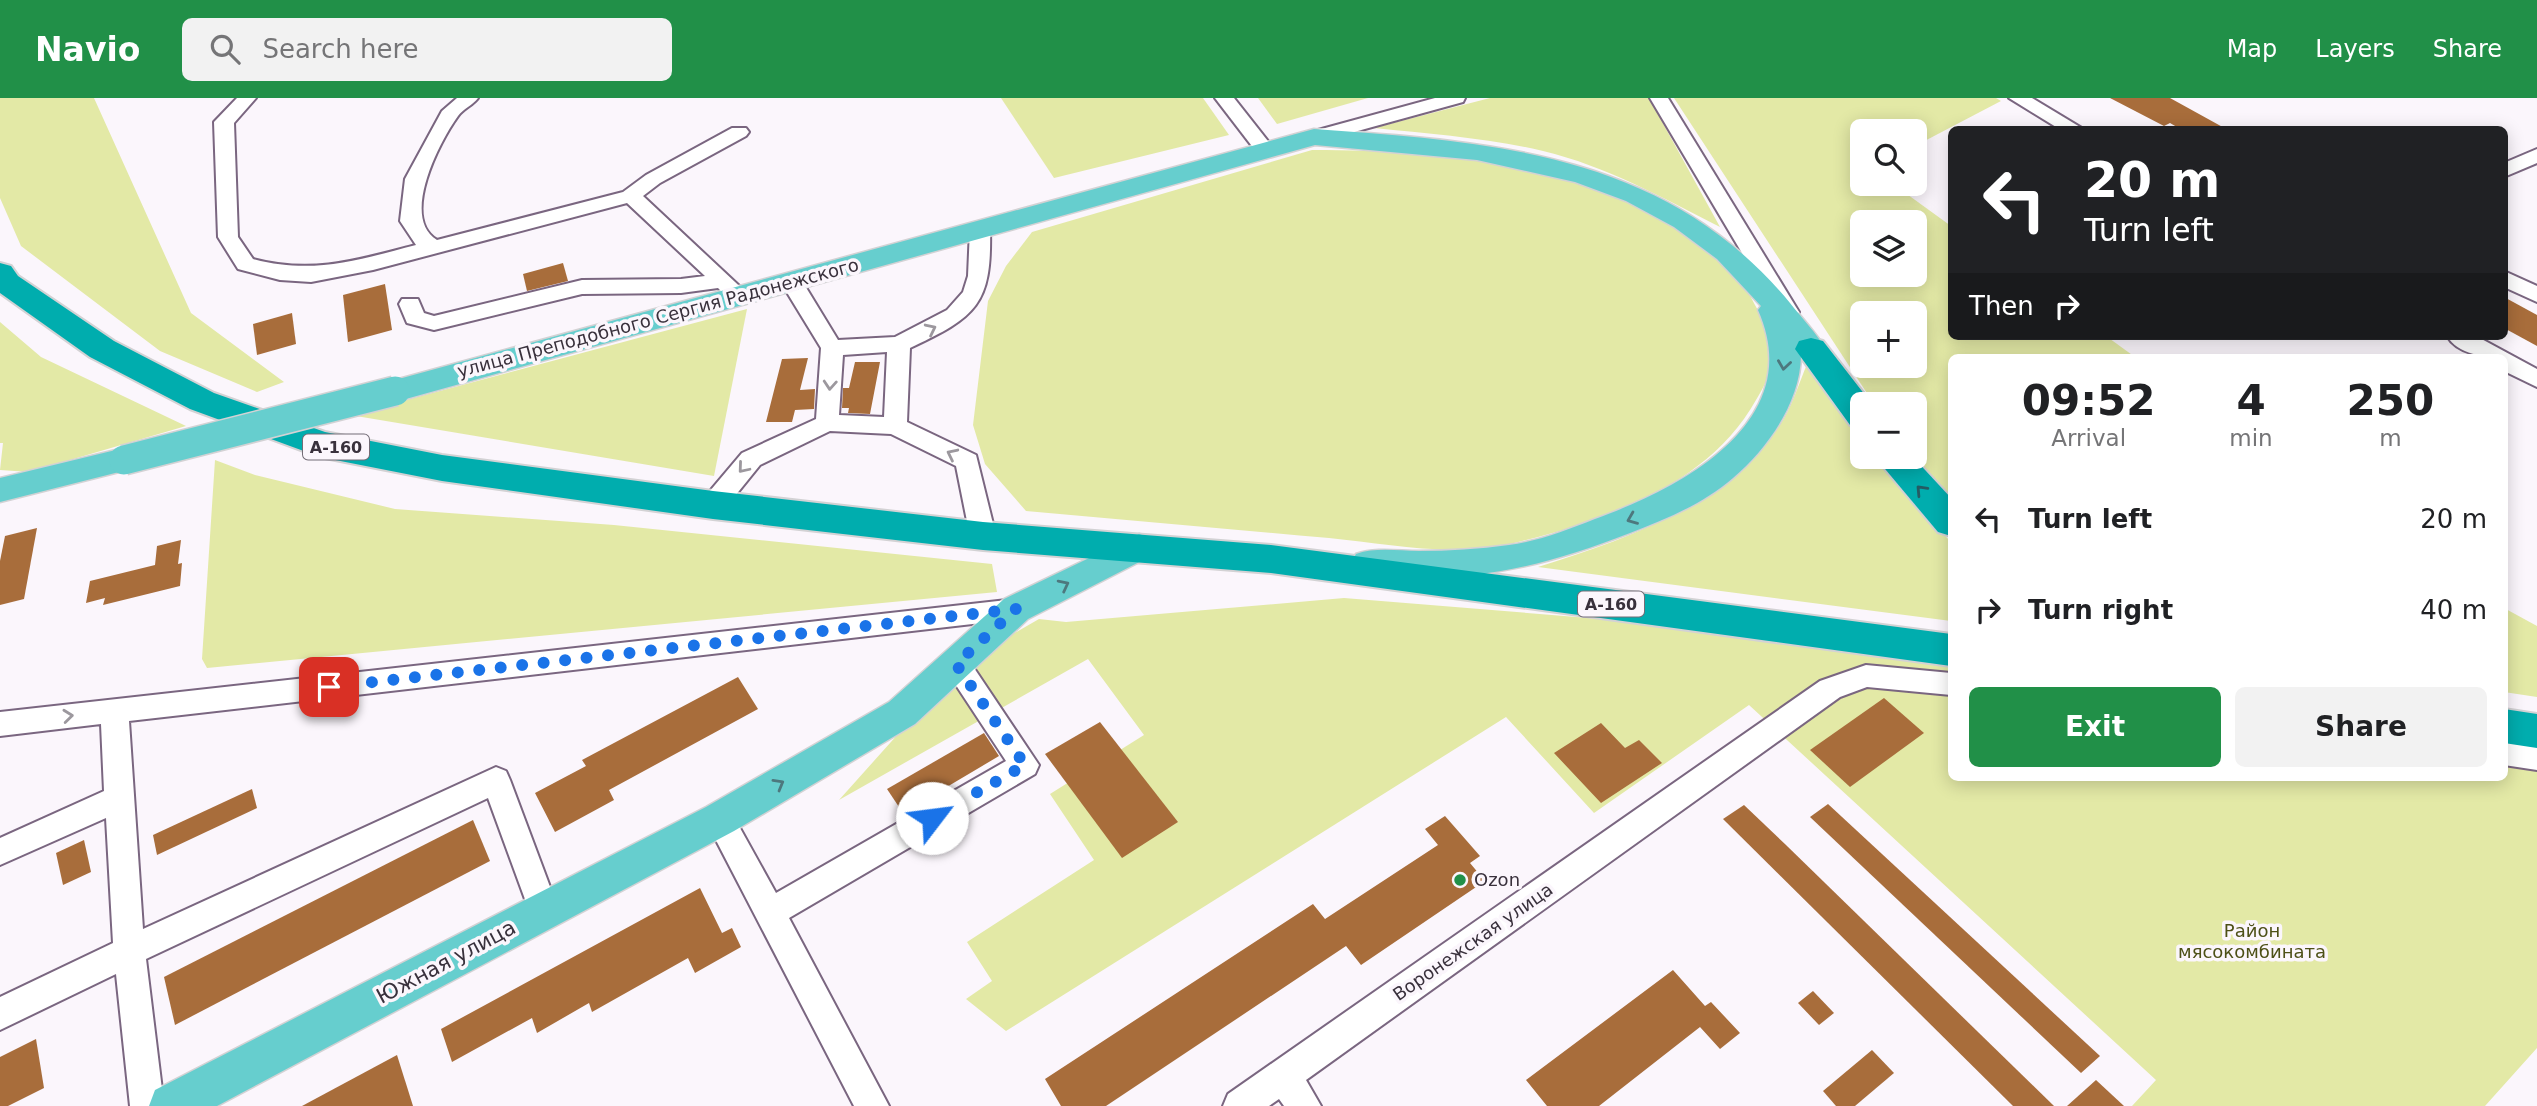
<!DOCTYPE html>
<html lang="en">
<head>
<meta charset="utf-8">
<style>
	body { margin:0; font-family:"DejaVu Sans",sans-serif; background:#f2f2f2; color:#202124; height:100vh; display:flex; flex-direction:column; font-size:26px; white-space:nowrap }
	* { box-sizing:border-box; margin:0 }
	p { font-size:23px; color:#757577 }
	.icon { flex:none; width:38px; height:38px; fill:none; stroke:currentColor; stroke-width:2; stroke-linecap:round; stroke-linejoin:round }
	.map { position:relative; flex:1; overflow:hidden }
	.drawer { position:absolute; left:1948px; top:256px; width:560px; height:427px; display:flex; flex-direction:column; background:#fff; border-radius:10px; box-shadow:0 4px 18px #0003 }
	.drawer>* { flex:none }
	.top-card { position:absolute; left:1948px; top:28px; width:560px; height:214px; border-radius:10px; box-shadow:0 4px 18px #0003; background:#202124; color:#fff; overflow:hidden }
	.controls { position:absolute; left:1850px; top:21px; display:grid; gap:14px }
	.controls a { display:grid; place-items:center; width:77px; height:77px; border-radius:10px; background:#fff; box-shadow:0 4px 18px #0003; font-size:35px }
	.pin { position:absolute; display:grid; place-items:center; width:60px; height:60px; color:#fff; margin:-30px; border-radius:14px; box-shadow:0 4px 10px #0006 }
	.me { position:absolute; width:77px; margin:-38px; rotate:60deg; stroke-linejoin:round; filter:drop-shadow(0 0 5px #0008) }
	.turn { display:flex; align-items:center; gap:24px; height:147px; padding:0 21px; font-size:32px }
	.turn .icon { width:91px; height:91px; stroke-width:2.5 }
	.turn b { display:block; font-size:49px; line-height:60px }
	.then { display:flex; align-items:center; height:66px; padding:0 21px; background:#0003; gap:14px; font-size:26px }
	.eta { display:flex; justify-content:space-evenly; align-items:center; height:119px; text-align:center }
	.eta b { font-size:42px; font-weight:700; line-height:49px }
	.button { display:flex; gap:14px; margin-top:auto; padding:14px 21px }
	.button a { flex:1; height:80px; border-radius:10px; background:#219048; color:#fff; font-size:28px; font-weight:700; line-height:80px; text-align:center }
	.button a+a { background:#f2f2f2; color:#202124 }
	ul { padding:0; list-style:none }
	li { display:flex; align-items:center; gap:21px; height:91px; padding:0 21px }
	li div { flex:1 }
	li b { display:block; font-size:26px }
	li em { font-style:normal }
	header { display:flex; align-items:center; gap:42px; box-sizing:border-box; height:98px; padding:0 35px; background:#219048; color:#fff }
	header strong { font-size:33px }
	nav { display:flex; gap:38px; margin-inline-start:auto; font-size:24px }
	.search { width:490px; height:63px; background:#f2f2f2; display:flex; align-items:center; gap:18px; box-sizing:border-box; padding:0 24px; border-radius:10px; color:#757577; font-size:26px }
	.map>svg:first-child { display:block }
	.green { fill:#e3e9a6; fill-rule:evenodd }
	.building { fill:#a86d3b }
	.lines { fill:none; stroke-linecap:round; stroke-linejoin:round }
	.minor-casing { stroke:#7a6680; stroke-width:4 }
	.major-casing { stroke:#d3d2d4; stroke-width:3 }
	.highway-casing { stroke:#d3d2d4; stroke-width:4 }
	.minor { fill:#fff; fill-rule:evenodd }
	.major { fill:#66cece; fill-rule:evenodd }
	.highway { fill:#00adae; fill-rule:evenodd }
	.major-bridge-casing { stroke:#d3d2d4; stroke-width:32; stroke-linecap:butt }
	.major-bridge { stroke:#66cece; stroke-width:29 }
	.oneway { stroke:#9c989e }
	.oneway2 { stroke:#4d787e }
	.oneway3 { stroke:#255c64 }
	.route { stroke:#1a73e8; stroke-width:12; stroke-dasharray:0 21.6 }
	.poi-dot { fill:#219048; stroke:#fbf6fc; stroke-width:2.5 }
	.labels { text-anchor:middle; stroke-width:7; stroke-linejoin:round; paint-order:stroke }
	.shield { fill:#fbf6fc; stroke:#736c76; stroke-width:2 }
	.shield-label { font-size:16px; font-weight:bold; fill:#39313c }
	.street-label { font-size:18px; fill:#39313c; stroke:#fbf6fc }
	.poi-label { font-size:18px; fill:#39313c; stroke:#fbf6fc; text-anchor:start }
	.park-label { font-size:18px; fill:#4d5017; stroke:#fbf6fc }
	.near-street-label { font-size:21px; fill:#39313c; stroke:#fbf6fc }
</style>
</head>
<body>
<header>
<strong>Navio</strong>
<div class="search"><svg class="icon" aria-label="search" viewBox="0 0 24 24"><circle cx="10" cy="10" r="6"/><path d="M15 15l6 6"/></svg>Search here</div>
<nav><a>Map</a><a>Layers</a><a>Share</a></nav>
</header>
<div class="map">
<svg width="2537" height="1008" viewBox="0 0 2537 1008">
	<rect width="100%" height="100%" fill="#fbf6fc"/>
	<g class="green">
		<path d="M0,0H94L191,215L284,284L257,294L160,253L21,148L0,100Z"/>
		<path d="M1001,0H1203L1229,37L1054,80Z"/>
		<path d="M1258,0H1368L1277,26Z"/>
		<path d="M1490,0H1649L1720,129C1663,100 1606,68 1543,53C1488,40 1431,36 1374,30Z"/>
		<path d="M1674,0H1996L2001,3L1915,48L1914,33H1862V86H1893L1951,128V238H2106L2135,259H1951V403L1929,381L1913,359L1914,306H1874ZM1862,124H1914V177H1862ZM1862,215H1914V268H1862Z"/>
		<path d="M1312,52C1418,52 1523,59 1623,101C1673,123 1730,156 1755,207C1761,218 1771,232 1773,244C1775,266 1767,284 1756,302C1709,387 1603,424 1514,445C1452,460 1390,446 1329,440C1228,431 1127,422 1026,413L985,366L973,327L988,203L1006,168L1032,134Z"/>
		<path d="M747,211L714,378L350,317Z"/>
		<path d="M0,224L41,259L186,328L29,374L0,372L3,345H0Z"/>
		<path d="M1808,264L1862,336V359H1879L1912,403L1951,444V523L1538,469C1628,441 1723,407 1779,328C1792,310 1799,284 1808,264Z"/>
		<path d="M215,362L255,377L395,411L614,427L992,466L997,494L207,570L202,561Z"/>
		<path d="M1344,500L1663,526L1951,569V679H2504V651L2537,656V950L2485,1008H2132L2156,982L1749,607L1594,715L1506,619L1006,933L966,901L992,883L967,844L1094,762L1050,696L1144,637L1088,561L839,702L916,616L990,549L1039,521L1066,524Z"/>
		<path d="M2504,510L2537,528V599L2504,594Z"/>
	</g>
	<g class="building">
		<path d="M2110,0H2170L2228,32H2182L2170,25L2164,28Z"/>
		<path d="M563,165L568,183L527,193L523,176Z"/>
		<path d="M385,186L392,232L348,244L343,197Z"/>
		<path d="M2504,199L2537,217V248L2504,230Z"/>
		<path d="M292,215L296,246L257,257L253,226Z"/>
		<path d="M808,260L800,292L815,291L814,311L795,312L792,324H766L782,261Z"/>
		<path d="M855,264H880L870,316L848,315L849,310H842L843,290H849Z"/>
		<path d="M37,430L24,501L0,507V463L5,438Z"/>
		<path d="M181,442L178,466L182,465L180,488L103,507L105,500L86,505L90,483L155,467L157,448Z"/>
		<path d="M738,579L758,611L609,692L614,702L555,734L535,695L586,668L582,662Z"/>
		<path d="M1884,600L1924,635L1850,689L1810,652Z"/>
		<path d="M1100,624L1178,724L1122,760L1045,656Z"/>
		<path d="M1601,625L1625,650L1639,642L1662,665L1601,705L1554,655Z"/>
		<path d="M984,635L999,658L903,715L887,691Z"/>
		<path d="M252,691L257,710L157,757L153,737Z"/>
		<path d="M1828,706L2100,958L2081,975L1810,719Z"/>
		<path d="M1744,707L1786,747L2054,1008H2013L1723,721Z"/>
		<path d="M1445,718L1480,758L1470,765L1485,783L1361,867L1346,848L1106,1008H1061L1045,981L1313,806L1325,821L1438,747L1425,731Z"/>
		<path d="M473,722L490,763L175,927L164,879Z"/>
		<path d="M84,742L91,774L63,787L56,755Z"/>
		<path d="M700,790L722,835L732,830L741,849L695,875L688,860L592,914L589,905L537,935L532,920L452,964L441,931Z"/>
		<path d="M1673,872L1705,908L1711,904L1740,935L1720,951L1700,929L1599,1008H1547L1526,982Z"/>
		<path d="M1813,893L1834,915L1819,927L1798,905Z"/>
		<path d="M36,941L44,990L8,1008H0V959Z"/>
		<path d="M1872,952L1894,975L1855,1008H1836L1823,993Z"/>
		<path d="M397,957L413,1008H302Z"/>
		<path d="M2096,982L2124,1008H2067Z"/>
	</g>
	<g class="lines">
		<g class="minor-casing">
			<g id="minor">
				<path d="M237,0H256L234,25L238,139L253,161C313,177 358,162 416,147L400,123L405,81L442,13L457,0H478C473,7 463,11 458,18C439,44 400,120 437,142L623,94L646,77L732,30H746L749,34L746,38L660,85L643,98L750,198L747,203C733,207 727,199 718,190L681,195L582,196L434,232L407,225L399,206L402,201H418L424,215L434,218L582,182L681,181L705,178L627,105L373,172L311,184L280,182L238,171L218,139L214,24Z"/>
				<path d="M1215,0H1234L1275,52L1272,56H1258Z"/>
				<path d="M1435,0H1465L1463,4L1314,45L1304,39L1307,35Z"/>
				<path d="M1650,0H1668L1799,214L1796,219L1788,221L1780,219Z"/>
				<path d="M2009,0H2032L2085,32H2061Z"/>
				<path d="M2537,51V65L2504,79V65Z"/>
				<path d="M980,125L987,126L990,131C992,207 976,219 910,250L907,324L976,357L996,438L992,445L983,448L974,445L970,438L956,368L891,336L830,333L760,367L722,414L713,416L704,414L701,407L704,400L742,355L816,321L821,250L780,183L783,178H799L838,242L895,239L947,212L963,194L968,178L970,131L973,126ZM887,254L884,319L839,317L843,257Z"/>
				<path d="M2504,173L2537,188V204L2504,189Z"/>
				<path d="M2447,238H2476L2537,271V289L2504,273V259C2485,259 2458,257 2447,238Z"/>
				<path d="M1016,501L1025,504L1029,511L1025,518L1016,521L129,623L143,831L496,669L506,673L510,682L559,813L555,823L544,827L533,823L488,700L146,861L164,1008H130L116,876L0,932V899L113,845L106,720L0,767V740L104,693L101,626L0,638V614Z"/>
				<path d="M956,555L966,558L1039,667L1035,676L789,820L889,1008H854L705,721L710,712L720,708L730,712L776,795L1006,663L942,566L946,558Z"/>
				<path d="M1866,567L1951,575V597L1867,589L1840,599L1306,982L1321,1008H1284L1279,1001L1269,1008H1223L1228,996L1820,583Z"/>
				<path d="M2504,643L2537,648V672L2504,667Z"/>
			</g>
		</g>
		<g class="major-casing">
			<g id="major">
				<path d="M1314,31C1495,44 1666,55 1790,205C1802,220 1816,235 1826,251L1822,258L1811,261L1801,258C1800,305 1767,351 1733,380C1703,406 1666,421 1630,435C1555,464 1495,480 1414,480C1394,480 1375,480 1356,474L1351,465L1356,456C1376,449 1398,453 1419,453C1449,453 1479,451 1509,447C1539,443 1567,432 1595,421C1681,390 1808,324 1758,212L1761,208L1717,161L1674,129L1626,103L1575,84L1477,62L1315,47L395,304L384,301L380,293L384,285L395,282Z"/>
				<path d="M124,350L135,354L140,362L135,370L0,404V380Z"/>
				<path d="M1139,436L1151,440L1156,449L1151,458L1028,521L915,626L734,733L217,1008H149L155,992L706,709L889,604L1004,501Z"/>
			</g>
		</g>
		<g class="highway-casing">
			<g id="highway">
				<path d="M0,165L11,168L18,178L114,243L214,295L325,334L442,357L713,393L983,424L1271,447L1951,536V568L1271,475L983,452L713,421L442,383L320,359L190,311L90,259L0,195Z"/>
				<path d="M1811,240L1823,243L1872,306H1862V330L1850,327L1795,251L1799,243Z"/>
				<path d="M1875,359H1913L1951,400V438L1938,434Z"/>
				<path d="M2504,611L2537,616V650L2504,645Z"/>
			</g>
		</g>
		<use href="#minor" class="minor"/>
		<use href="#major" class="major"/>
		<use href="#highway" class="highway"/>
		<g class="major-bridge-casing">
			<path id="major-bridge" d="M124,362L395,293"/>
		</g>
		<use href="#major-bridge" class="major-bridge"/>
	</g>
	<defs><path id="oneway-chevron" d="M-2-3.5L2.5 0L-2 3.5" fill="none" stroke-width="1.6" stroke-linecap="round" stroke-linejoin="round" transform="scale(1.75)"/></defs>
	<g class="oneway">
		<use href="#oneway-chevron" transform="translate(931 231) rotate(-26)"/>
		<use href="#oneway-chevron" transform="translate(830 287) rotate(94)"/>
		<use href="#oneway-chevron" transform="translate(952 356) rotate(-154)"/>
		<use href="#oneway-chevron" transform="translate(743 370) rotate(130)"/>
		<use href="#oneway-chevron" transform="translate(68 618) rotate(-6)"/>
	</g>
	<g class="oneway2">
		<use href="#oneway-chevron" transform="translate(1784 267) rotate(98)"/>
		<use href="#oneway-chevron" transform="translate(1632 421) rotate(158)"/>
		<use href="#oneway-chevron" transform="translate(1064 487) rotate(-27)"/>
		<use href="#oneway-chevron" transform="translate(779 686) rotate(-30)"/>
	</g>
	<use class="oneway3" href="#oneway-chevron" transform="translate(1921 392) rotate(-133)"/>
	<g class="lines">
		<path class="route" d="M329,589L1016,511L956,566L1025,667L932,720"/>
	</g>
	<circle class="poi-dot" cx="1460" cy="782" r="7"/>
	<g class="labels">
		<g class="shield">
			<rect x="303" y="336.5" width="66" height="25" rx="5"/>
			<rect x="1578" y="493.5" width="66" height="25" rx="5"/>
		</g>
		<g class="shield-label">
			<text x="336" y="355">А-160</text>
			<text x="1611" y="512">А-160</text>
		</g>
		<g class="street-label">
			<text transform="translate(658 220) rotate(-15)" y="6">улица Преподобного Сергия Радонежского</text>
			<text transform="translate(1473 844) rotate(-35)" y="6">Воронежская улица</text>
		</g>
		<g class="poi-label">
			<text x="1474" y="788">Ozon</text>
		</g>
		<g class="park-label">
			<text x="2252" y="839">Район<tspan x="2252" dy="21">мясокомбината</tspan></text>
		</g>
		<g class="near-street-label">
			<text transform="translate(446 864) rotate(-28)" y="7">Южная улица</text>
		</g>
	</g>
</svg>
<div class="controls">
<a><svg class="icon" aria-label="search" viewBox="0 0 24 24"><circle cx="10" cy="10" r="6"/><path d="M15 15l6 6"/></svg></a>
<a><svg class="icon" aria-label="layers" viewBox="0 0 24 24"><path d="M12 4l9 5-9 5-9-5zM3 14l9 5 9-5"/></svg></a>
<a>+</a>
<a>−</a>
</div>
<div class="pin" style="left:329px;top:589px;background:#d93025"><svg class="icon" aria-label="arrive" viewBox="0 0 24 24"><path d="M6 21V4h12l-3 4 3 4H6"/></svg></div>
<svg class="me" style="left:932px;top:720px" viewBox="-20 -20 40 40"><circle r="19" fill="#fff"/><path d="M0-13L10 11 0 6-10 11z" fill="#1a73e8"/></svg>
<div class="top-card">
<div class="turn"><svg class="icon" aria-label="left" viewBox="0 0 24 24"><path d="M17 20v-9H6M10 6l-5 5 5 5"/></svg><div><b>20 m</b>Turn left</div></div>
<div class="then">Then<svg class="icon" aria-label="right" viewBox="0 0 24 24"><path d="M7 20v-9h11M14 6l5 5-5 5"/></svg></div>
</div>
<section class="drawer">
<div class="eta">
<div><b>09:52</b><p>Arrival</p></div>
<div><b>4</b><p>min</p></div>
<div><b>250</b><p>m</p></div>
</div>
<ul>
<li><svg class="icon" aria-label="left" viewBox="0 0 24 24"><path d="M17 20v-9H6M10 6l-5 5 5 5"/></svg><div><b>Turn left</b></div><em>20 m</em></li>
<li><svg class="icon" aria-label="right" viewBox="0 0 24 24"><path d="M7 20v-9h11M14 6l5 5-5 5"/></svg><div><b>Turn right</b></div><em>40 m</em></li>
</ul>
<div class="button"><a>Exit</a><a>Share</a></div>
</section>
</div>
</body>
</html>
